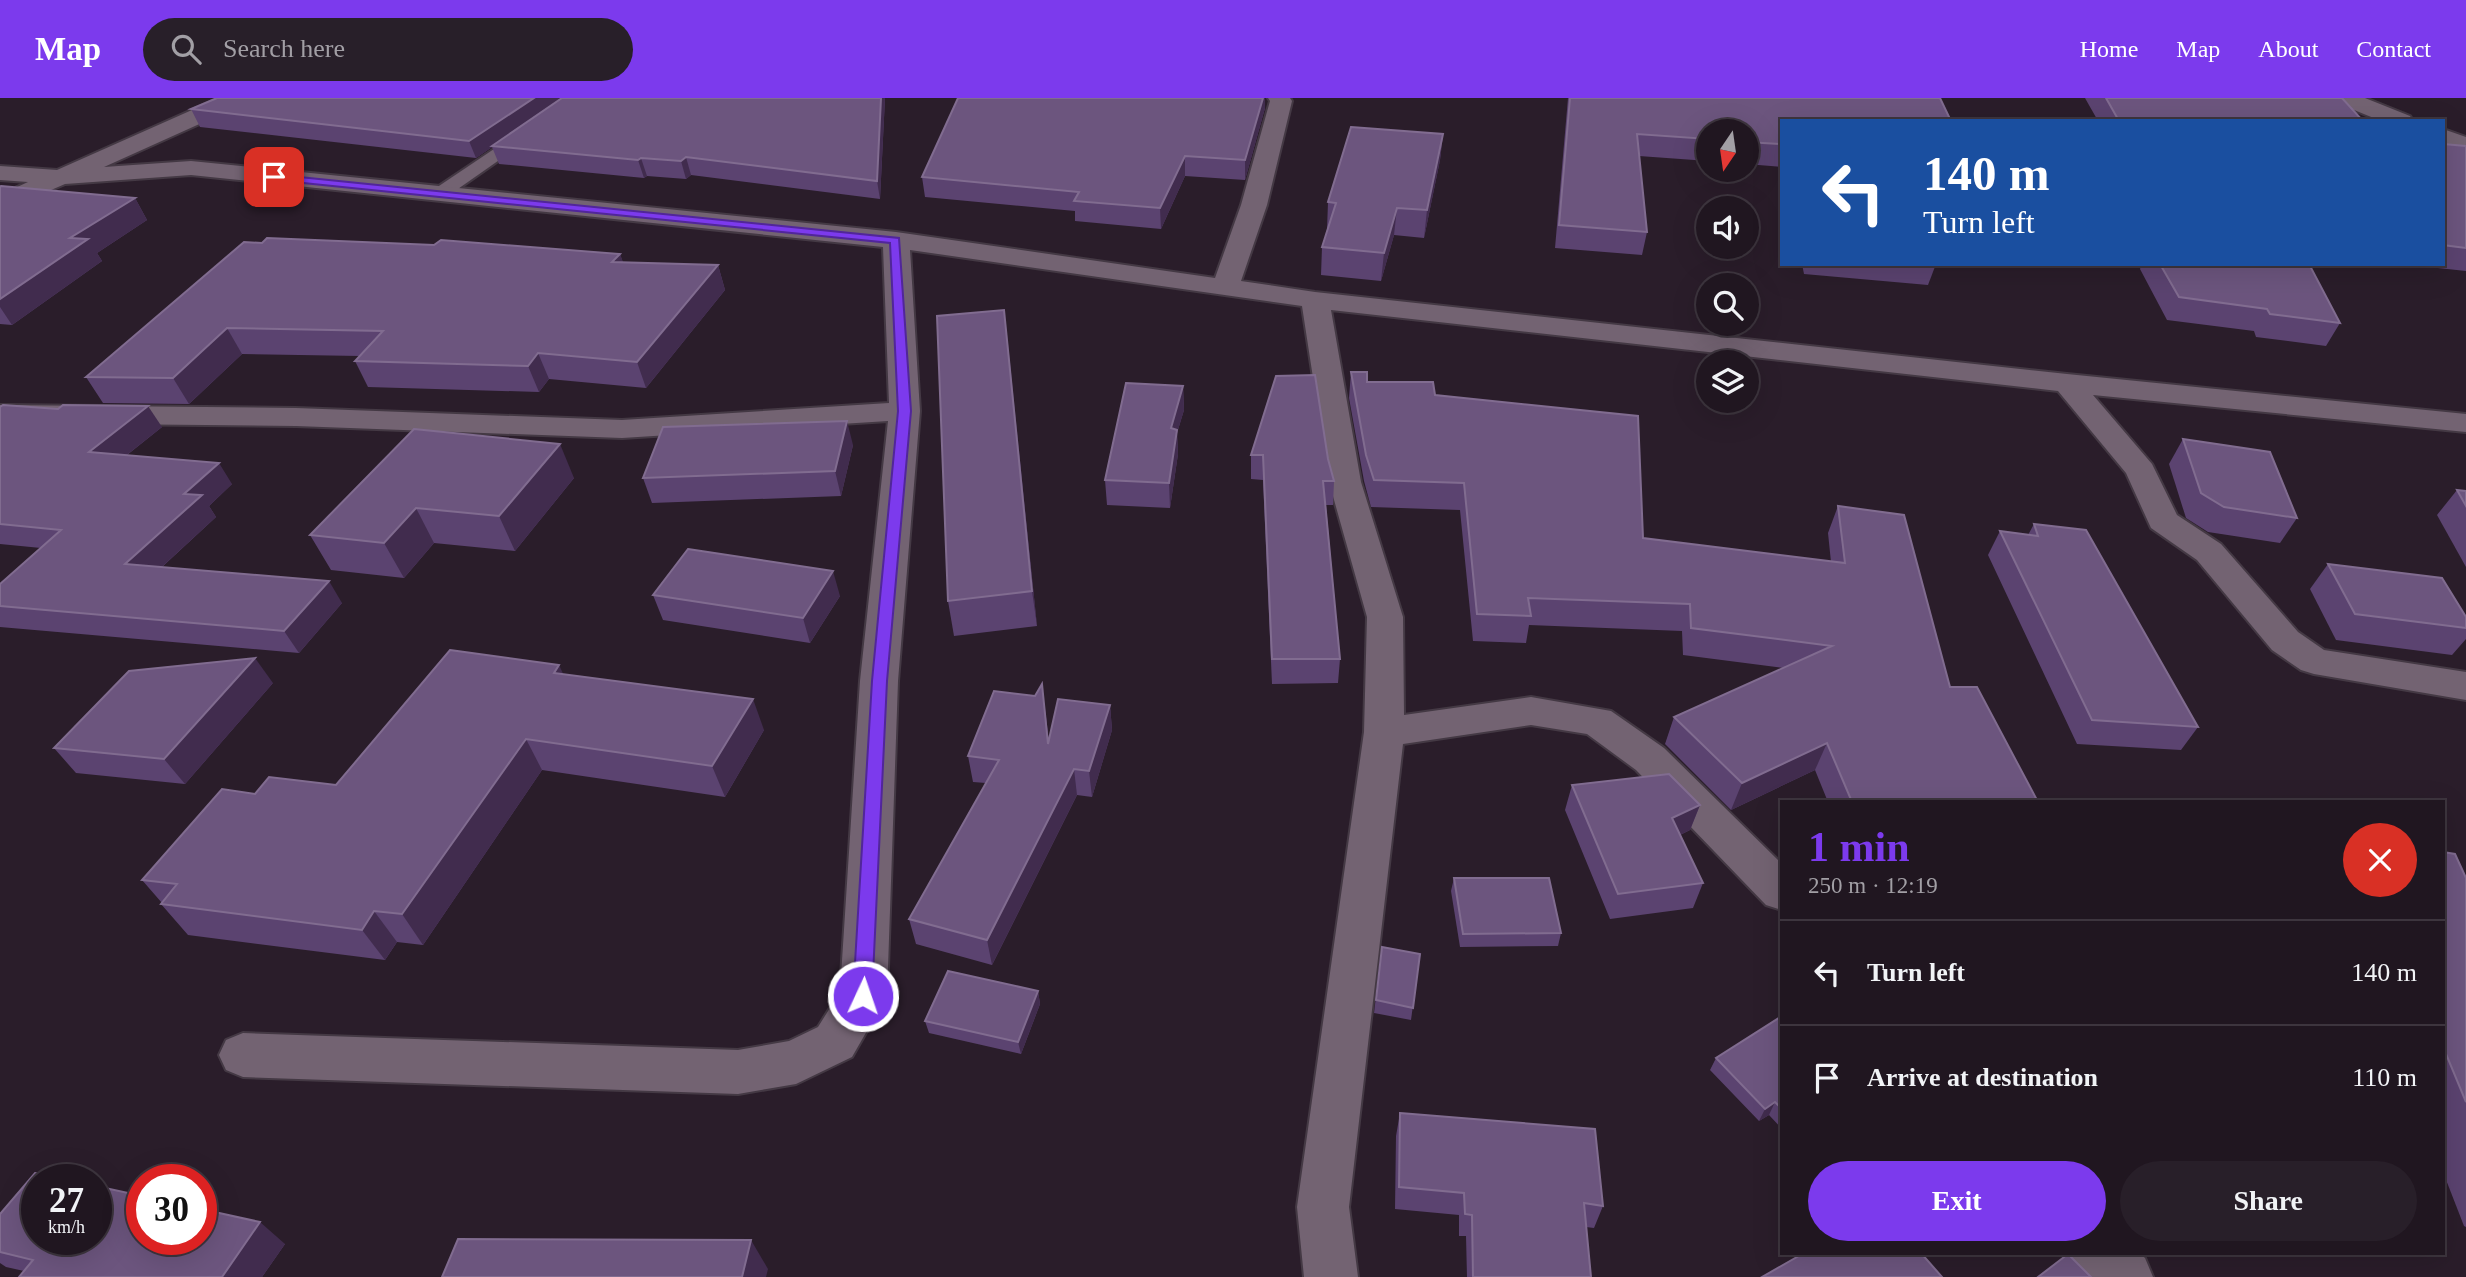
<!DOCTYPE html>
<html lang="en">
<head>
<meta charset="utf-8">
<style>
	body { margin:0; font-family:"Times New Roman",serif; background:#281f29; color:#f1f3f6; height:100vh; display:flex; flex-direction:column; font-size:26px; white-space:nowrap }
	* { box-sizing:border-box; margin:0 }
	p { font-size:23px; color:#a29fa5 }
	.icon { flex:none; width:38px; height:38px; fill:none; stroke:currentColor; stroke-width:2; stroke-linecap:round; stroke-linejoin:round }
	.map { position:relative; flex:1; overflow:hidden }
	.details { position:absolute; left:1780px; top:702px; width:665px; height:455px; display:flex; flex-direction:column; background:#201620; border-radius:0px; box-shadow:0 7px 28px #0002,0 0 0 2px #3d353e }
	.details>* { flex:none }
	.hud { position:absolute; left:1780px; top:21px; width:665px; height:147px; border-radius:0px; box-shadow:0 7px 28px #0002,0 0 0 2px #3d353e; background:#1a4fa0; color:#fff; overflow:hidden }
	.needle { width:46px; rotate:193deg }
	.tools { position:absolute; left:1696px; top:21px; display:grid; gap:14px }
	.tools a { display:grid; place-items:center; width:63px; height:63px; border-radius:50%; background:#201620; box-shadow:0 7px 28px #0002,0 0 0 2px #3d353e; font-size:35px }
	.speed { position:absolute; left:21px; top:1066px; display:flex; gap:14px; font-size:35px; font-weight:700; text-align:center }
	.speed>* { display:grid; place-content:center; width:91px; height:91px; border-radius:50%; background:#201620; box-shadow:0 7px 28px #0002,0 0 0 2px #3d353e; line-height:1 }
	.speed small { font-size:18px; font-weight:400 }
	.speed .limit { border:10px solid #d22; background:#fff; color:#111 }
	.pin { position:absolute; display:grid; place-items:center; width:60px; height:60px; color:#fff; margin:-30px; border-radius:14px; box-shadow:0 4px 10px #0006 }
	.me { position:absolute; width:77px; margin:-38px; rotate:3deg; stroke-linejoin:round; filter:drop-shadow(0 0 5px #0008) }
	.turn { display:flex; align-items:center; gap:24px; height:147px; padding:0 28px; font-size:32px }
	.turn .icon { width:91px; height:91px; stroke-width:2.5 }
	.turn b { display:block; font-size:49px; line-height:60px }
	.round { display:grid; place-items:center; flex:none; width:74px; height:74px; border-radius:37px; background:#281f29 }
	.headline { display:flex; align-items:center; justify-content:space-between; height:119px; padding:0 28px }
	h1 { font-size:42px; font-weight:800; line-height:52px; color:#7c3aed }
	.cta { display:flex; gap:14px; margin-top:auto; padding:14px 28px }
	.cta a { flex:1; height:80px; border-radius:42px; background:#7c3aed; color:#fff; font-size:28px; font-weight:800; line-height:80px; text-align:center }
	.cta a+a { background:#281f29; color:#f1f3f6 }
	ul { padding:0; list-style:none }
	li { display:flex; align-items:center; gap:21px; height:105px; padding:0 28px; border-top:2px solid #3d353e }
	li div { flex:1 }
	li b { display:block; font-size:26px }
	li em { font-style:normal }
	header { display:flex; align-items:center; gap:42px; box-sizing:border-box; height:98px; padding:0 35px; background:#7c3aed; color:#fff }
	header strong { font-size:33px }
	nav { display:flex; gap:38px; margin-inline-start:auto; font-size:24px }
	.search { width:490px; height:63px; background:#281f29; display:flex; align-items:center; gap:18px; box-sizing:border-box; padding:0 24px; border-radius:38px; color:#a29fa5; font-size:26px }
	.map>svg:first-child { display:block }
	.lines { fill:none; stroke-linecap:round; stroke-linejoin:round }
	.service-casing { stroke:#443944; stroke-width:4 }
	.minor-casing { stroke:#443944; stroke-width:4 }
	.service { fill:#736372; fill-rule:evenodd }
	.minor { fill:#736372; fill-rule:evenodd }
	.wall { fill:#5b4370 }
	.shaded-wall { fill:#412c4e }
	.building { fill:#6c557e; stroke:#816c90; stroke-width:2 }
	.route { fill:#7c3aed; stroke:#51269a; stroke-width:2 }
</style>
</head>
<body>
<header>
<strong>Map</strong>
<div class="search"><svg class="icon" aria-label="search" viewBox="0 0 24 24"><circle cx="10" cy="10" r="6"/><path d="M15 15l6 6"/></svg>Search here</div>
<nav><a>Home</a><a>Map</a><a>About</a><a>Contact</a></nav>
</header>
<div class="map">
<svg width="2466" height="1179" viewBox="0 0 2466 1179">
	<rect width="100%" height="100%" fill="#2a1d2a"/>
	<g class="lines">
		<g class="service-casing">
			<path id="service" d="M570,0H588L445,100H433L431,96L433,92Z"/>
		</g>
		<g class="minor-casing">
			<g id="minor">
				<path d="M219,0H249L246,5L104,69L191,63L896,134L1215,180L1241,107L1270,3L1268,0H1290L1292,3L1267,107L1241,183L1315,194L2067,276L2466,316V334L2093,297L2152,366L2177,417L2221,446L2298,534L2324,552L2466,574V602L2314,576L2301,572L2272,552L2197,462L2151,430L2126,375L2058,293L1331,212L1361,384L1403,519L1404,617L1531,599L1611,613L1664,650L1782,766V812L1766,807L1636,672L1587,636L1531,627L1403,646L1349,1109L1358,1179H1304L1297,1109L1364,634L1367,519L1329,384L1302,208L910,152L920,313L898,583L887,898L852,959L796,986L738,996L243,979L226,972L219,957L226,942L243,935L738,952L789,943L818,929L840,894L860,583L888,323L622,340L296,328L0,325V307L296,310L622,322L889,305L883,149L191,77L65,86L0,114V97L28,84L0,82V68L57,72Z"/>
				<path d="M2334,0H2365L2410,18L2413,23H2381L2337,5Z"/>
				<path d="M2443,31L2466,39V54L2443,46Z"/>
				<path d="M2065,1155H2139L2145,1160L2153,1179H2080L2073,1174Z"/>
			</g>
		</g>
		<use href="#service" class="service"/>
		<use href="#minor" class="minor"/>
	</g>
	<g class="wall">
		<path d="M885,0L880,101L691,77L686,81L647,78L644,80L499,66L492,49L476,60L200,29L191,11Z"/>
		<path d="M1568,0H1940L1782,23V69L1746,66V33H1708V63L1639,58L1647,134L1642,157L1555,150Z"/>
		<path d="M2085,0H2342L2363,23H2098Z"/>
		<path d="M1265,10L1245,82L1185,78L1161,131L1075,123V113L925,99L922,79Z"/>
		<path d="M1443,36L1440,62L1424,140L1394,137L1381,183L1321,177L1322,149L1327,132L1328,104Z"/>
		<path d="M2443,46L2466,48V173L2419,168L2418,166H2443Z"/>
		<path d="M0,89L135,100L147,122L97,155L102,163L12,227L0,226Z"/>
		<path d="M244,144L620,156L623,165L718,167L725,192L646,290L549,281L539,294L368,289L355,263L360,258L242,256L189,306L103,305L86,279Z"/>
		<path d="M1802,166H1936L1928,187L1804,176Z"/>
		<path d="M2142,166H2309L2340,225L2326,248L2256,239L2254,233L2167,222L2140,171Z"/>
		<path d="M1004,212L1037,528L954,538L948,503Z"/>
		<path d="M1351,274L1367,284L1435,297L1643,440L1831,464L1828,435L1838,408L1950,589L2038,704H1828L1815,672L1731,712L1665,646L1674,619L1783,570L1683,557L1682,533L1529,527L1526,545L1473,543L1460,412L1371,409L1364,383L1349,300Z"/>
		<path d="M1183,288L1184,312L1177,335L1178,356L1170,410L1107,407L1105,382Z"/>
		<path d="M0,309L162,329L127,357L232,386L209,408L216,419L162,469L342,505L299,555L0,529V486L41,450L0,446Z"/>
		<path d="M414,331L574,380L515,453L434,445L404,480L331,472L310,437Z"/>
		<path d="M2183,341L2297,420L2280,445L2208,434L2186,420L2169,366Z"/>
		<path d="M853,347L841,398L652,405L643,380Z"/>
		<path d="M1251,357L1328,361L1334,383L1333,407H1326L1340,561L1338,585L1272,586L1263,382L1251,381Z"/>
		<path d="M2457,392L2466,393V469L2437,417Z"/>
		<path d="M2034,426L2198,629L2181,652L2077,646L1988,457L2000,433L2028,437Z"/>
		<path d="M2328,466L2466,519V541L2452,557L2336,542L2310,491Z"/>
		<path d="M653,497L840,498L810,545L663,522Z"/>
		<path d="M564,576L764,632L725,699L542,672L423,847L397,844L385,862L188,837L161,806L162,805L142,782L255,696L336,687Z"/>
		<path d="M273,585L185,686L76,675L54,650Z"/>
		<path d="M1110,607L1112,632L1092,699L1077,697L992,867L916,846L909,821L986,685L973,684L968,658L1045,611L1049,643Z"/>
		<path d="M1572,687L1700,707L1690,732L1680,737L1703,785L1693,810L1610,821L1565,712Z"/>
		<path d="M2443,754L2466,780V1129L2464,1128L2443,1074Z"/>
		<path d="M1454,780L1561,835L1558,848L1460,849L1451,793Z"/>
		<path d="M1382,849L1420,856L1411,922L1374,915Z"/>
		<path d="M1038,893L1040,906L1021,956L929,935L925,923Z"/>
		<path d="M1782,918V1031L1769,1017L1759,1023L1710,972L1716,960Z"/>
		<path d="M1400,1015L1603,1108L1594,1130L1586,1129L1591,1179H1467L1466,1138H1459V1117L1395,1111L1396,1038Z"/>
		<path d="M0,1116L285,1146L262,1179H19L24,1173L6,1169L0,1165Z"/>
	</g>
	<g class="shaded-wall">
		<path d="M534,0H565L476,60L469,43Z"/>
		<path d="M881,0H885L880,101L877,83Z"/>
		<path d="M1263,0H1265V10L1245,82V62Z"/>
		<path d="M1443,36L1440,62L1424,140L1427,112Z"/>
		<path d="M1185,58V78L1161,131L1160,110Z"/>
		<path d="M686,59L691,77L686,81L681,63Z"/>
		<path d="M641,60L647,78L644,80L638,62Z"/>
		<path d="M135,100L147,122L97,155L102,163L12,227L0,209V201L70,140Z"/>
		<path d="M1397,110L1394,137L1381,183L1384,155Z"/>
		<path d="M620,156L629,180L612,164Z"/>
		<path d="M718,167L725,192L646,290L637,264Z"/>
		<path d="M1004,212L1008,245L1037,528L1032,493Z"/>
		<path d="M227,230L242,256L189,306L173,280Z"/>
		<path d="M538,255L549,281L539,294L528,268Z"/>
		<path d="M1183,288L1184,312L1177,335L1178,356L1170,410L1169,385L1171,330Z"/>
		<path d="M148,308L162,329L104,375L89,354Z"/>
		<path d="M847,323L853,347L841,398L835,373Z"/>
		<path d="M560,346L574,380L515,453L499,418Z"/>
		<path d="M219,365L232,386L209,408L216,419L141,488L125,466L184,396Z"/>
		<path d="M416,410L434,445L404,480L384,445Z"/>
		<path d="M833,473L840,498L810,545L803,520Z"/>
		<path d="M329,483L342,505L299,555L284,533Z"/>
		<path d="M255,560L273,585L185,686L164,661Z"/>
		<path d="M559,567L574,599L554,575Z"/>
		<path d="M753,601L764,632L725,699L712,668Z"/>
		<path d="M1110,607L1112,632L1092,699L1089,673Z"/>
		<path d="M526,641L542,672L423,847L402,816Z"/>
		<path d="M1827,645L1815,672L1731,712L1742,685Z"/>
		<path d="M1074,671L1077,697L992,867L987,842Z"/>
		<path d="M1700,707L1690,732L1664,745L1672,720Z"/>
		<path d="M374,813L397,844L385,862L362,832Z"/>
		<path d="M1038,893L1040,906L1021,956L1018,944Z"/>
		<path d="M1775,1004L1769,1017L1759,1023L1765,1011Z"/>
		<path d="M260,1124L285,1146L262,1179H222Z"/>
		<path d="M751,1142L768,1171L766,1179H742Z"/>
	</g>
	<g class="building">
		<path d="M217,0H534L469,43L191,11Z"/>
		<path d="M562,0H881L877,83L686,59L681,63L641,60L638,62L492,48Z"/>
		<path d="M958,0H1263L1245,62L1185,58L1160,110L1074,103L1079,94L922,79Z"/>
		<path d="M1570,0H1940L1951,23H1782V46L1746,44V33H1708V41L1637,36L1647,134L1559,127Z"/>
		<path d="M2106,0H2342L2363,23H2119Z"/>
		<path d="M1351,29L1443,36L1427,112L1397,110L1384,155L1322,149L1336,105L1328,104Z"/>
		<path d="M2443,46L2466,48V150L2443,147Z"/>
		<path d="M1,88L135,100L70,140L88,141L0,201V89Z"/>
		<path d="M267,140L434,147L441,142L620,156L612,164L718,167L637,264L538,255L528,268L355,263L383,233L227,230L173,280L86,279L244,144L262,145Z"/>
		<path d="M2160,166H2309L2340,225L2270,216L2267,211L2179,199Z"/>
		<path d="M1004,212L1032,493L948,503L937,218Z"/>
		<path d="M1351,274H1367V284H1433L1435,297L1638,318L1643,440L1845,465L1838,408L1904,417L1950,589H1977L2038,704H1852L1827,645L1742,685L1674,619L1832,548L1691,530L1690,506L1528,500L1531,518L1477,516L1464,385L1374,382L1366,357Z"/>
		<path d="M1315,277L1328,361L1334,383H1323L1340,561H1272L1263,357H1251L1276,278Z"/>
		<path d="M1126,285L1183,288L1171,330L1177,332L1169,385L1105,382Z"/>
		<path d="M3,307L58,311L63,307L148,308L89,354L219,365L184,396L202,397L125,466L329,483L284,533L0,508V486L61,432L0,426V309Z"/>
		<path d="M847,323L835,373L643,380L663,329Z"/>
		<path d="M414,331L560,346L499,418L416,410L384,445L310,437Z"/>
		<path d="M2183,341L2270,354L2297,420L2224,409L2201,395Z"/>
		<path d="M2457,392L2466,393V408Z"/>
		<path d="M2034,426L2086,432L2198,629L2092,622L2000,433L2038,438Z"/>
		<path d="M688,451L833,473L803,520L653,497Z"/>
		<path d="M2328,466L2442,480L2466,519V530L2355,516Z"/>
		<path d="M450,552L559,567L554,575L753,601L712,668L526,641L402,816L374,813L362,832L161,806L177,786L142,782L222,691L255,696L269,679L336,687Z"/>
		<path d="M255,560L164,661L54,650L129,573Z"/>
		<path d="M1042,586L1048,646L1058,601L1110,607L1089,673L1074,671L987,842L909,821L999,662L968,658L994,593L1035,598Z"/>
		<path d="M1669,676L1700,707L1672,720L1703,785L1618,796L1572,687Z"/>
		<path d="M2443,754L2455,756L2466,780V1004L2444,951H2443Z"/>
		<path d="M1454,780H1549L1561,835L1463,836Z"/>
		<path d="M1382,849L1420,856L1413,910L1376,902Z"/>
		<path d="M948,873L1038,893L1018,944L925,923Z"/>
		<path d="M1782,918V1011L1775,1004L1765,1011L1716,960Z"/>
		<path d="M1400,1015L1595,1031L1603,1108L1584,1105L1591,1179H1473L1472,1117L1465,1116L1464,1095L1399,1089Z"/>
		<path d="M35,1075L66,1082H37V1141H96V1088L142,1098V1141H201V1111L260,1124L222,1179H19L33,1162L0,1154V1116Z"/>
		<path d="M458,1141L751,1142L742,1179H442Z"/>
		<path d="M1804,1155H1921L1942,1179H1762Z"/>
		<path d="M2068,1156L2091,1179H2038Z"/>
	</g>
	<path class="route" d="M270,76L899,140L911,313L887,583L872,898L869,904L863,906L856,904L853,898L872,583L898,313L890,145L274,82L270,81Z"/>
</svg>
<div class="tools">
<a><svg class="needle" viewBox="-14 -14 28 28"><path d="M0-13l5 13h-10z" fill="#e53935"/><path d="M0 13l5-13h-10z" fill="#a29fa5"/></svg></a>
<a><svg class="icon" aria-label="sound" viewBox="0 0 24 24"><path d="M4 9h4l5-4v14l-5-4H4zM17 9q2 3 0 6"/></svg></a>
<a><svg class="icon" aria-label="search" viewBox="0 0 24 24"><circle cx="10" cy="10" r="6"/><path d="M15 15l6 6"/></svg></a>
<a><svg class="icon" aria-label="layers" viewBox="0 0 24 24"><path d="M12 4l9 5-9 5-9-5zM3 14l9 5 9-5"/></svg></a>
</div>
<div class="speed"><div>27<small>km/h</small></div><div class="limit">30</div></div>
<div class="pin" style="left:274px;top:79px;background:#d93025"><svg class="icon" aria-label="arrive" viewBox="0 0 24 24"><path d="M6 21V4h12l-3 4 3 4H6"/></svg></div>
<svg class="me" style="left:863px;top:898px" viewBox="-20 -20 40 40"><circle r="17" fill="#7c3aed" stroke="#fff" stroke-width="3"/><path d="M0-11L8 9 0 5-8 9z" fill="#fff"/></svg>
<div class="hud">
<div class="turn"><svg class="icon" aria-label="left" viewBox="0 0 24 24"><path d="M17 20v-9H6M10 6l-5 5 5 5"/></svg><div><b>140 m</b>Turn left</div></div>
</div>
<section class="details">
<div class="headline"><div><h1>1 min</h1><p>250 m · 12:19</p></div><a class="round" style="background:#d93025;color:#fff"><svg class="icon" aria-label="close" viewBox="0 0 24 24"><path d="M6 6l12 12M18 6L6 18"/></svg></a></div>
<ul>
<li><svg class="icon" aria-label="left" viewBox="0 0 24 24"><path d="M17 20v-9H6M10 6l-5 5 5 5"/></svg><div><b>Turn left</b></div><em>140 m</em></li>
<li><svg class="icon" aria-label="arrive" viewBox="0 0 24 24"><path d="M6 21V4h12l-3 4 3 4H6"/></svg><div><b>Arrive at destination</b></div><em>110 m</em></li>
</ul>
<div class="cta"><a>Exit</a><a>Share</a></div>
</section>
</div>
</body>
</html>
